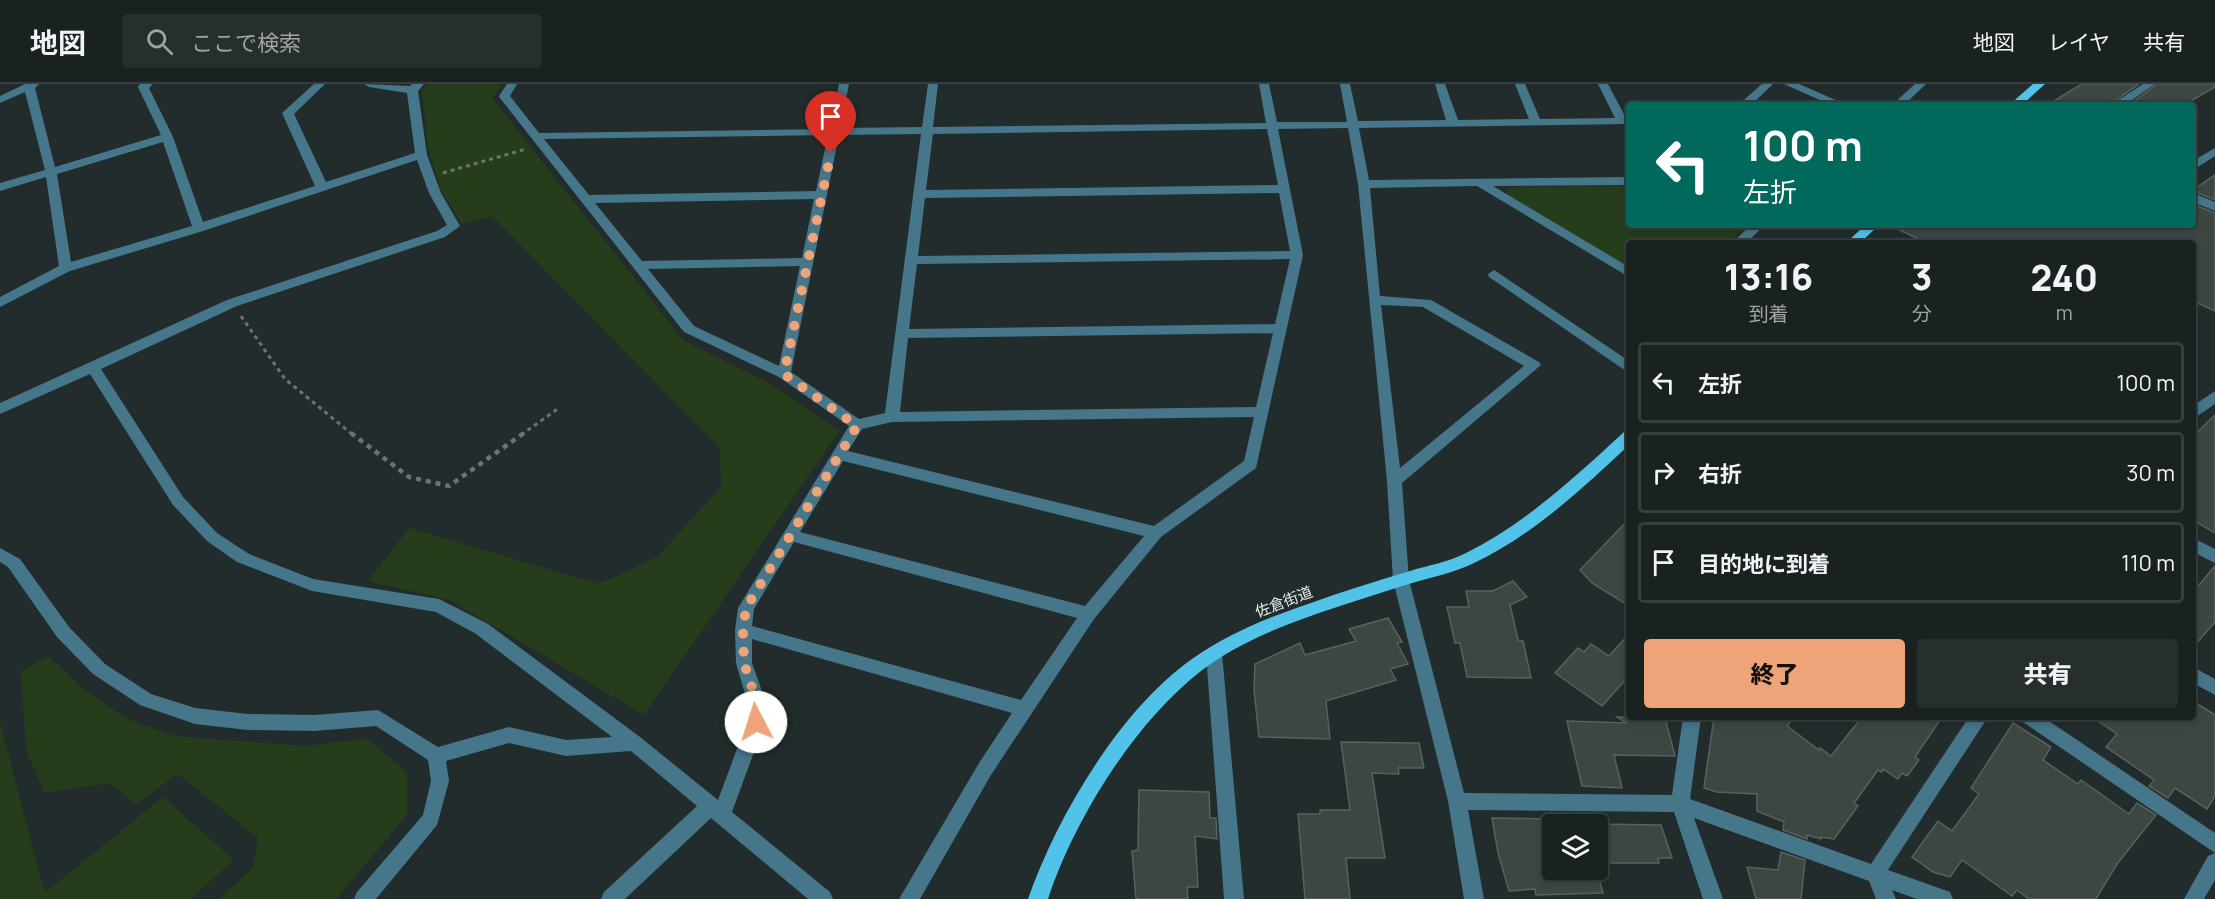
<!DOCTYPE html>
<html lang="ja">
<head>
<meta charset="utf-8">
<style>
	body { margin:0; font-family:Manrope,"Noto Sans JP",sans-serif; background:#272e2e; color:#f1f3f6; height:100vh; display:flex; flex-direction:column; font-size:22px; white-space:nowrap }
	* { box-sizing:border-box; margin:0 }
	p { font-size:20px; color:#9fa3a5 }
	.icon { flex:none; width:33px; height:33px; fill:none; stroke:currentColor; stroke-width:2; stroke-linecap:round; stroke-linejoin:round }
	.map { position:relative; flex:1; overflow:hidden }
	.details { position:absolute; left:1626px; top:156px; width:570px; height:480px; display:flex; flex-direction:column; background:#1a2121; border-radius:6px; box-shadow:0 3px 9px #0003,0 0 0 2px #383e3f }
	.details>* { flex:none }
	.banner { position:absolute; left:1626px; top:18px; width:570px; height:126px; border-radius:6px; box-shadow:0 3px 9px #0003,0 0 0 2px #383e3f; background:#00695c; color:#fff; overflow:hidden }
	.controls { position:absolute; left:1542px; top:730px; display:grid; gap:12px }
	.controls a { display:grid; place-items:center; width:66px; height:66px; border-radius:6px; background:#1a2121; box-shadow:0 3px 9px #0003,0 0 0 2px #383e3f; font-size:30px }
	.pin { position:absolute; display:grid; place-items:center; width:51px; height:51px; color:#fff; margin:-62px -26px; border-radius:50% 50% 50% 0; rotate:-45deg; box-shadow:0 0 6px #0007 }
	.pin .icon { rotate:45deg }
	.me { position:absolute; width:66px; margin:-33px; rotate:355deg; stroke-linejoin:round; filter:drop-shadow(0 0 4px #0008) }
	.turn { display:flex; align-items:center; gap:21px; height:126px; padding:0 18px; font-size:27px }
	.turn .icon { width:78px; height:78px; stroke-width:2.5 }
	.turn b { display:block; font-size:42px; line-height:51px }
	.eta { display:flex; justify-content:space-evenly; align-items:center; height:102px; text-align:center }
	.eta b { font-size:36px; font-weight:800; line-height:42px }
	.action { display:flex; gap:12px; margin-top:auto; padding:12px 18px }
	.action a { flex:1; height:69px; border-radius:6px; background:#efa378; color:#111; font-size:24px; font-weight:800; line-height:69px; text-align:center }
	.action a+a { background:#272e2e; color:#f1f3f6 }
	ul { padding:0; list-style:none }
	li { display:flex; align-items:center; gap:18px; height:81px; margin:0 12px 9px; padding:0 6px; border:3px solid #383e3f; border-radius:6px }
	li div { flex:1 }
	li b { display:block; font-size:22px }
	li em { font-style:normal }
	header { display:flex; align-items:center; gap:36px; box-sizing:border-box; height:84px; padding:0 30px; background:#1a2121; border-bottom:2px solid #383e3f }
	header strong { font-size:28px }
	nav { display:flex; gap:33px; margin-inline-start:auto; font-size:21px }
	.search { width:420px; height:54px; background:#272e2e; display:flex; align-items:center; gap:15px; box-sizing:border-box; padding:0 21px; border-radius:6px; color:#9fa3a5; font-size:22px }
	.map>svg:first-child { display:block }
	.green { fill:#263d1b }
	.building { fill:#3e4642; stroke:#58615c; stroke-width:1.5 }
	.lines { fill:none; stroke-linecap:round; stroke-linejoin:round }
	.path-far1 { stroke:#6b7373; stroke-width:3; stroke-dasharray:4 4; stroke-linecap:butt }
	.path { stroke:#6b7373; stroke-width:4.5; stroke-dasharray:5 5; stroke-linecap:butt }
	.minor { fill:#457689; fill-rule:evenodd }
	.major { fill:#51c3e9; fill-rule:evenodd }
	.route { stroke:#efa378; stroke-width:10; stroke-dasharray:0 18 }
	.labels { text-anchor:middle; stroke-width:6; stroke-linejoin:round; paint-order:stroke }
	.street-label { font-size:15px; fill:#e5ebeb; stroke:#232c2c }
</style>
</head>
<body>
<header>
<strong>地図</strong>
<div class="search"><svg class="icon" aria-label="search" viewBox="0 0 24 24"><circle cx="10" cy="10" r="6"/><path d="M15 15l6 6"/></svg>ここで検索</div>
<nav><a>地図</a><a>レイヤ</a><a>共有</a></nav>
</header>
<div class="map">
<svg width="2215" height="815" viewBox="0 0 2215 815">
	<rect width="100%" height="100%" fill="#232c2c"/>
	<g class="green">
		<path d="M428,0H502L492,14L684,257L769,299L839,347L644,631L450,516L368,497L409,444L599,500L657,473L721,403L720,364L492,132L462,140L442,108L429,69L422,6Z"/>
		<path d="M1629,102V141H1749L1726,159H1629V185L1505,111L1511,103Z"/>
		<path d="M49,572L83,605L125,634L174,652L305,662L367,655L407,688V731L336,815H219L253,784L258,754L178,690L136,720L110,699L45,709L26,666L21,587Z"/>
		<path d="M0,638L40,793L46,808L163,713L234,776L190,815H0Z"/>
	</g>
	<g class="building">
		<path d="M2082,0H2139L2109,21H2047Z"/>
		<path d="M2157,0H2215V3L2184,21H2129Z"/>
		<path d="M2215,91V116L2193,107V106Z"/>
		<path d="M2193,120L2215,129V227L2193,217V159H1927L1889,141H2193Z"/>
		<path d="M2215,331V449L2193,436V352Z"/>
		<path d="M1629,435V522L1592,499L1580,486Z"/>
		<path d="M2215,482V538L2193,563V508Z"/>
		<path d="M1513,497L1527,513L1510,521L1518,556L1523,557L1531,594L1467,593L1460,559H1455L1447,523H1469L1466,507H1493Z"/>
		<path d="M1388,534L1402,558L1397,559L1408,580L1390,585L1396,596L1326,617L1330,655L1259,653L1254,606L1255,580L1300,559L1305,571L1356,557L1349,545Z"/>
		<path d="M1629,550V592L1602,622L1555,589L1578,564L1584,568L1591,560L1609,572Z"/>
		<path d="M2193,617L2215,631V712L2207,725L2175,704L2168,714L2149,702L2154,696L2106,663L2117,650L2092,633H2193Z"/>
		<path d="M1617,633L1665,634L1675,672L1614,671L1622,704L1582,702L1567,637L1626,639Z"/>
		<path d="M1714,633H1795L1787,642L1819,666L1820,664L1831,672L1862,633H1942L1915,673L1919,676L1907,692L1902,689L1898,695L1883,685L1882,688L1878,686L1854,719L1858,722L1834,755L1821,753V755L1807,751V755L1783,746L1784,738L1757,727V710L1717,708L1704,704Z"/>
		<path d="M2013,639L2051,663L2043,676L2078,700L2081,696L2129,730L2137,719L2156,731L2117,780L2096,815H2029L2017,806L2012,812L1962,776L1950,793L1933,788L1912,773L1938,737L1952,747L1979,710L1971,704Z"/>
		<path d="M1341,658L1419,659L1424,684H1398L1399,690L1372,689L1385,774H1346L1350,815H1305L1298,730H1320V726H1350Z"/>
		<path d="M1139,706L1209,708L1210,734H1216L1217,755L1195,752L1198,803H1187L1188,815H1136L1132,767L1138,766Z"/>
		<path d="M1492,734L1552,735V787L1597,786L1603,809L1536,811L1535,805L1509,807L1498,769Z"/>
		<path d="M1598,740L1661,741L1672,774H1658L1659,779H1605L1598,756Z"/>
		<path d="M1781,768L1805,776L1801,815H1756L1747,783L1778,786Z"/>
	</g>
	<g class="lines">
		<g class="path-far1">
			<path d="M443,89L526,65"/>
			<path d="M241,232L285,295L353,351"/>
			<path d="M521,351L559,324"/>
		</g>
		<path class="path" d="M351,349L409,393L449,402L524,349"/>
		<g class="minor">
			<path d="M25,0H39L35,4L55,83L161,51L138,3L140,0H153L149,4L173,53L203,138L315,102L282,29L314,0H325L294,30L326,98L415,69L407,9L369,3L364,0L410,2L412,0H424L418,7L427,71L441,109L460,142L445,153L237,222L101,285L183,413L217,449L249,470L313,495L439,515L488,540L640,653L718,716L747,638L745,610L736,579L735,546L738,524L849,342L779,293L684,248L500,14L499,12L507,0H517L510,12L539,49L829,45L839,0H849L840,44L922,43L928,0H938L933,43L1266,39L1259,0H1269L1277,38H1347L1340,0H1350L1358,37L1446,36L1435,0H1445L1458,36L1529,35L1515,0H1525L1540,35L1615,34L1598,0H1608L1626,34H1629V40L1359,44L1369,96L1629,93V101L1493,102L1629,183V193L1477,102L1370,104L1380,212L1431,216L1539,278L1541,281L1402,399L1409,496L1464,709L1672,711L1683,633H1701L1690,715L1871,780L1969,633H1988L1888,786L1950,808L1953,815H1917L1892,806L1896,815H1876L1869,797L1694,734L1723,815H1703L1674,728L1468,726L1484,815H1464L1448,717L1393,496L1387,397L1358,100L1348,44L1278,45L1303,171L1256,384L1161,453L1094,535L991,691L920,815H899L979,679L1012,629L752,555V579L763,610L765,638L732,728L830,808L833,815H808L711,734L625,815H601L604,808L697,722L631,667L566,672L509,659L446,677L449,697L437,741L376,815H354L357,808L423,731L431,697L428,676L376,642L314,647L248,646L195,640L140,621L93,590L57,553L8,483L0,478V464L20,475L69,543L105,580L151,610L195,624L248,630L314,631L378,626L438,663L509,643L566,656L612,653L476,550L436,528L312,507L237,478L207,457L173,421L90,290L0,330V319L227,216L437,147L447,141L429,109L417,76L203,147L70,187L0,223V213L59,182L46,93L0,107V99L45,86L25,8L0,19V12ZM1267,45L1278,101L926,106L933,50ZM921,50L885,329L859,335L791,288L839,51ZM828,51L816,107L589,111L544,55ZM163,58L192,142L71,178L57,90ZM1279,109L1290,167L918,172L925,114ZM814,115L802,174L642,177L595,119ZM1290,175L1275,240L909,245L917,180ZM800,182L779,282L694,242L648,185ZM1381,221L1423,223L1524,282L1400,384ZM1273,249L1256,323L900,328L908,254ZM1254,333L1244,377L1154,442L848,367L862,345L892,338ZM843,377L1144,452L1085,522L800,448ZM794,458L1077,534L1021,616L752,542L754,525Z"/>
			<path d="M1762,0H1773L1751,21H1738Z"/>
			<path d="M1784,0H1799L1847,21H1831Z"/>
			<path d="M1915,0H1926L1904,21H1892Z"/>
			<path d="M2143,0H2155L2125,21H2111Z"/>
			<path d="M2215,64V72L2193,86V77Z"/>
			<path d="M2193,109L2215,118V127L2193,118Z"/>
			<path d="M1751,141H1765L1746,159H1732Z"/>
			<path d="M1494,186L1629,277V289L1489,193L1488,190Z"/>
			<path d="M2215,307V320L2193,335V322Z"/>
			<path d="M2193,454L2215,465V479L2193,468Z"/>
			<path d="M1214,562L1220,564L1222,569L1244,815H1224L1206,569L1208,564Z"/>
			<path d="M2193,583L2215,595V611L2193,599Z"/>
			<path d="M2020,633H2043L2215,749V769L2023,638Z"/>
			<path d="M2215,769V796L2204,815H2184L2208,772Z"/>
		</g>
		<g class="major">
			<path d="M2033,0H2045L2022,21H2009Z"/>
			<path d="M1865,141H1879L1860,159H1846Z"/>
			<path d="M1629,347V361C1582,405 1533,451 1474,479C1454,489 1431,493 1409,500C1379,509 1349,519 1319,529C1277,544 1236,560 1201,587C1134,639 1074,736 1048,815H1028C1057,732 1120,626 1192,575C1229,549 1269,533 1311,519C1344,507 1377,497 1410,487C1429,481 1449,478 1466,469C1526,439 1575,393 1624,348Z"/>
		</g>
	</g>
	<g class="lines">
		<path class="route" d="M756,638L754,610L744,579L743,546L746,524L857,342L784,290L831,69"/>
	</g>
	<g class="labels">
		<g class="street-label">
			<text transform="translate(1284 518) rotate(-21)" y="5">佐倉街道</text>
		</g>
	</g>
</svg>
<div class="controls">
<a><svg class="icon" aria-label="layers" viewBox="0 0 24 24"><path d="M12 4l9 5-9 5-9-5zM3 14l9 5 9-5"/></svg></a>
</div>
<div class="pin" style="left:831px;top:69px;background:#d93025"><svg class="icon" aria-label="arrive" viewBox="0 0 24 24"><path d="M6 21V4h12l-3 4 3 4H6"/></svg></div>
<svg class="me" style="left:756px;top:638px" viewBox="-20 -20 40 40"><circle r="19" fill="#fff"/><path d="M0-13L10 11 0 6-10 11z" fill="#efa378"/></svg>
<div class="banner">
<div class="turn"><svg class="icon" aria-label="left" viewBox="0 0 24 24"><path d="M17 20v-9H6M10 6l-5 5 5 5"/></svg><div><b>100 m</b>左折</div></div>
</div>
<section class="details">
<div class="eta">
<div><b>13:16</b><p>到着</p></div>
<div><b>3</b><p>分</p></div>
<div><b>240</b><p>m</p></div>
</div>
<ul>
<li><svg class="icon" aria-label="left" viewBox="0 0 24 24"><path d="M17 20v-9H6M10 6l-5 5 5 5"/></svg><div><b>左折</b></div><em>100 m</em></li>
<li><svg class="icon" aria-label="right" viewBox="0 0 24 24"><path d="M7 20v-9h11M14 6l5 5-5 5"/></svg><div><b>右折</b></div><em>30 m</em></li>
<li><svg class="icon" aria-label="arrive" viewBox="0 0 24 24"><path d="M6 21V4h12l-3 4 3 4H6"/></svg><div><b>目的地に到着</b></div><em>110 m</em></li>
</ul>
<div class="action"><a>終了</a><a>共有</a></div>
</section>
</div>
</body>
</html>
